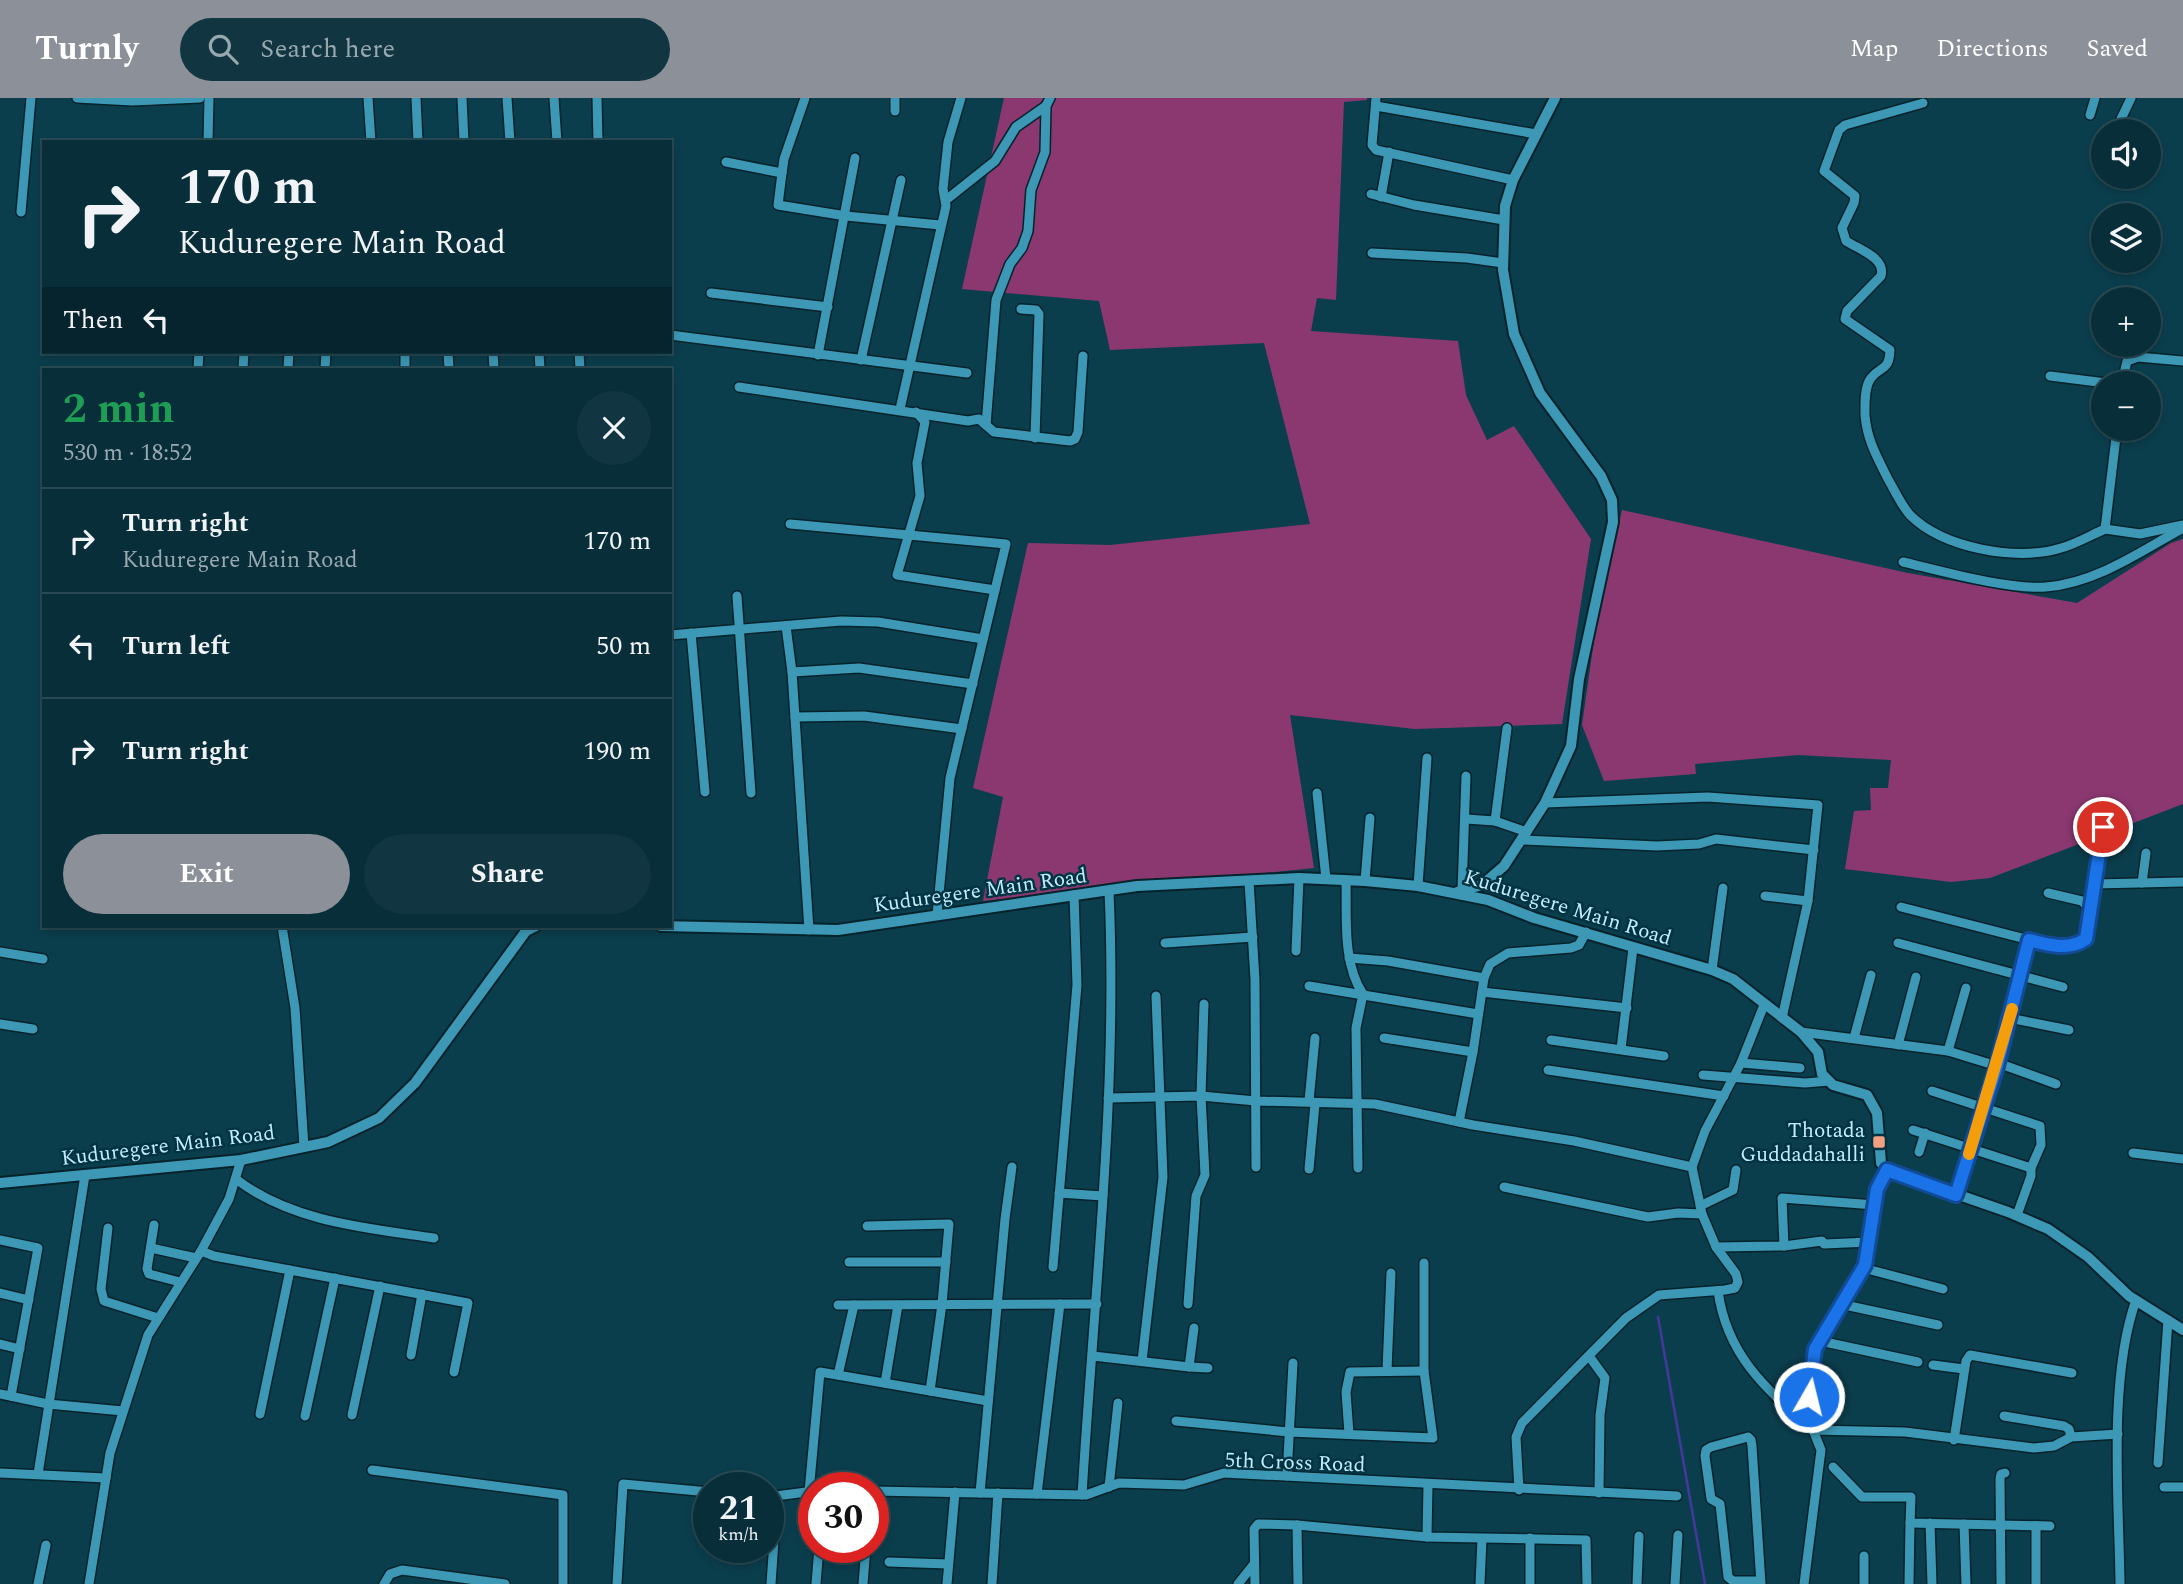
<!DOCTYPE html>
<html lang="en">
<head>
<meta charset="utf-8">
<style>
	body { margin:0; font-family:Spectral,serif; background:#113642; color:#f1f3f6; height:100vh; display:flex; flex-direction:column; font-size:26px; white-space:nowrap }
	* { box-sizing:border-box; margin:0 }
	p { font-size:23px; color:#98a8af }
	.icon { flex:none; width:38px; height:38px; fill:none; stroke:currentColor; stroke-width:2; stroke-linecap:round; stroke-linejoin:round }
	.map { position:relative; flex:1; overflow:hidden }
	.details { position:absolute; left:42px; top:270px; width:630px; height:560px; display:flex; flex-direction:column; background:#082e3a; border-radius:0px; box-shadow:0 4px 10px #0003,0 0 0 2px #294a54 }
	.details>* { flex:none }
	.banner { position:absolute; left:42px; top:42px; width:630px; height:214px; border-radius:0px; box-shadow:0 4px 10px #0003,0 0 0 2px #294a54; background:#082e3a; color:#f1f3f6; overflow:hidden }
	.buttons { position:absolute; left:2091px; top:21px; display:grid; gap:14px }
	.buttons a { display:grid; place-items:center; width:70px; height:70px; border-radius:50%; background:#082e3a; box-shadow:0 4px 10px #0003,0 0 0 2px #294a54; font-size:35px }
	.speed { position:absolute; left:693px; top:1374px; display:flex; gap:14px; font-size:35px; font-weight:700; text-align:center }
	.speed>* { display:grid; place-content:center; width:91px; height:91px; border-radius:50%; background:#082e3a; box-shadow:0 4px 10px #0003,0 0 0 2px #294a54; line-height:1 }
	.speed small { font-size:18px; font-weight:400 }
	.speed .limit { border:10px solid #d22; background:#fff; color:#111 }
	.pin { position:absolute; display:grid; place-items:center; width:60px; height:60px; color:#fff; margin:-30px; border:4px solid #fff; border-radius:50%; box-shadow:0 2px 7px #0007 }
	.me { position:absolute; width:77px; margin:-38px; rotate:8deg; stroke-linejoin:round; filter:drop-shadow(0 0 5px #0008) }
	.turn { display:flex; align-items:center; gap:24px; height:147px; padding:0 21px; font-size:32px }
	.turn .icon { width:91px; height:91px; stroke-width:2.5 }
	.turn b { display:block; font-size:49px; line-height:60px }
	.then { display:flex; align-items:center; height:66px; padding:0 21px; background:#0003; gap:14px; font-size:26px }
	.round { display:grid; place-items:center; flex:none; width:74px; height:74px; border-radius:37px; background:#113642 }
	.summary { display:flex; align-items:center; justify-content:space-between; height:119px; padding:0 21px }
	h1 { font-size:42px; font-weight:700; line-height:52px; color:#1e9e55 }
	.primary-button { display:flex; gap:14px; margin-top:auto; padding:14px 21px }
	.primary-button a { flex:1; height:80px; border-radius:42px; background:#8c9099; color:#fff; font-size:28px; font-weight:700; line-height:80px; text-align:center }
	.primary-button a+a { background:#113642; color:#f1f3f6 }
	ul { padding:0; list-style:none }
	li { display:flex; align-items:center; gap:21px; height:105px; padding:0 21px; border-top:2px solid #294a54 }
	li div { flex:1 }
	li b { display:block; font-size:26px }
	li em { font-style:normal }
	header { display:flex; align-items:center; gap:42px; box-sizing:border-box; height:98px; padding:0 35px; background:#8c9099; color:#fff }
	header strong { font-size:33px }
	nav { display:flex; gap:38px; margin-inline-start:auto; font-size:24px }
	.search { width:490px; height:63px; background:#113642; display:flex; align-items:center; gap:18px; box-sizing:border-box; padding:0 24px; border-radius:38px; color:#98a8af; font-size:26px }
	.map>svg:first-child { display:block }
	.green { fill:#8b3871 }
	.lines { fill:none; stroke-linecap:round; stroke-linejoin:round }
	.stream { stroke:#43399d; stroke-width:2.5 }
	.minor-casing { stroke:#06232c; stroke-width:12 }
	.tertiary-casing { stroke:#06232c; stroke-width:14 }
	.minor { stroke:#3c98b5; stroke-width:9 }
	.tertiary { stroke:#3c98b5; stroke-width:10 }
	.route-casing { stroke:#114b97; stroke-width:18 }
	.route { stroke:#1a73e8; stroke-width:12 }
	.slow { stroke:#f59e0b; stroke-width:12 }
	.poi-dot { fill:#f2a080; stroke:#003442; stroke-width:2.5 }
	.labels { text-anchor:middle; stroke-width:5; stroke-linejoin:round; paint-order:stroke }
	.street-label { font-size:21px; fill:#c2ecfb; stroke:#003442 }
	.poi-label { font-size:21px; fill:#c2ecfb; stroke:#003442; text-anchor:end }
</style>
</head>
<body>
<header>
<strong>Turnly</strong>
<div class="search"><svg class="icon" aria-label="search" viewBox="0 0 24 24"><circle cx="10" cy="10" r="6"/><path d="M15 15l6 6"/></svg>Search here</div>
<nav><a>Map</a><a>Directions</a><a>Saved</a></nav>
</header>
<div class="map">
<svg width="2183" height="1486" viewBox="0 0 2183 1486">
	<rect width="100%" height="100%" fill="#0b3e4d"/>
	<g class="green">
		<path d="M1004,0H1367V2L1344,4L1336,202L1317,200L1311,233L1458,243L1466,297L1487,342L1514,328L1591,441L1562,626L1415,631L1290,617L1314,770L983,803L1003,699L973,690L1028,445L1110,447L1310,426L1264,245L1110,252L1099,203L962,191Z"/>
		<path d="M1622,412L1908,475L2077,505L2171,445L2183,441V706L1990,780L1951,784L1845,771L1854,713L1871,712L1870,690H1888L1891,662L1798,657L1695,666L1696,676L1604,683L1582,627L1598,514Z"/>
	</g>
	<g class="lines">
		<path class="stream" d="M1658,1219L1705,1486"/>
		<g class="minor-casing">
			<g id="minor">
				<path d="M77,0L132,3L200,0"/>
				<path d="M368,0L371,44"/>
				<path d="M416,0L418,44"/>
				<path d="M462,0L464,44"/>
				<path d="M507,0L510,44"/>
				<path d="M554,0L557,44"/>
				<path d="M597,0L598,44"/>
				<path d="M1376,0L1372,47L1376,52L1513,82"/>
				<path d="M1923,5L1845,27L1839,32L1824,73L1855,98L1854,105L1842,130L1846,143C1860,152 1886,160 1881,178L1847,213L1845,221L1890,252C1889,274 1881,267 1871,280C1864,289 1865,307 1865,317C1867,342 1877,359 1888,381C1895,393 1901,407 1910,417C1943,450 2017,464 2061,450C2076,446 2091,437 2105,431L2117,331"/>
				<path d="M1376,8L1536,36"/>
				<path d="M895,13V0"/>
				<path d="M2090,17L2095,0"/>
				<path d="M2121,21L2131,0"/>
				<path d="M208,44L209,0"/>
				<path d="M726,64L782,75L778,107L846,118L940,127"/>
				<path d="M782,75L784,61L805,0"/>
				<path d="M1371,96L1414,107L1504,122"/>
				<path d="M1381,99L1389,54"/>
				<path d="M946,102L995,63L1016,29L1046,8"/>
				<path d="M21,114L31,0"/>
				<path d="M1372,155L1467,160L1503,165"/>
				<path d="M711,195L828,209"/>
				<path d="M1021,211L1036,212L1039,216L1035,340"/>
				<path d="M670,237L967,275"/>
				<path d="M405,254V271"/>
				<path d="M448,254L449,271"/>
				<path d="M493,254L494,271"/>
				<path d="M539,254L540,271"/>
				<path d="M579,254L580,271"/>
				<path d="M818,257L855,60"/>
				<path d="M861,262L901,82"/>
				<path d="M198,271L199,254"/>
				<path d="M243,271L244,254"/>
				<path d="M288,271L289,254"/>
				<path d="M325,271L326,254"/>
				<path d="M2050,278L2106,285"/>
				<path d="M2122,285L2127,263L2138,259L2183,263"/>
				<path d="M739,289L968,323L979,321L994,334L1070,343L1075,341L1078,334L1083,258"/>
				<path d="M900,311L946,108L943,91L948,44L961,0"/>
				<path d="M916,314L925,324L917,365L920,398L897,477L995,492"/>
				<path d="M986,327L996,202L1010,166L1022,150L1028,133L1031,92L1045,54L1046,8L1050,0"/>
				<path d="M790,426L1006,446L950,680L937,817"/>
				<path d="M2105,431L2140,436L2183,427"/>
				<path d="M1903,464C1941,473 2009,492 2046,489C2096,485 2140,454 2183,430"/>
				<path d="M737,498L751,695"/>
				<path d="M786,528L792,574L809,832"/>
				<path d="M691,535L705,694"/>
				<path d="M670,537L841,523L878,524L983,541"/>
				<path d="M792,574L859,570L973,586"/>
				<path d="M795,619L864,618L962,631"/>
				<path d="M1317,695L1326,781"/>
				<path d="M1545,705L1708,699L1818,707L1808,803L1782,920"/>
				<path d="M1466,721L1495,723L1527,734"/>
				<path d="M1495,723L1507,630"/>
				<path d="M1522,742L1657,748L1699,746L1716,741L1814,752"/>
				<path d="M1346,782C1347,818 1342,865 1363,896L1356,930L1358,1070"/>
				<path d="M1249,783L1255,882L1256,1069"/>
				<path d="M1365,783L1370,720"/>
				<path d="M2142,785L2146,755"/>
				<path d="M2094,786L2183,784"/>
				<path d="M1418,788L1427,660"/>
				<path d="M1462,793L1466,678"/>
				<path d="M2048,795L2082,803L2090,812"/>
				<path d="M1765,798L1808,803"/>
				<path d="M1901,809L2053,848L2078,847L2086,841L2103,729"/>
				<path d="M282,828L295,910L304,1049"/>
				<path d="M1165,845L1253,839"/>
				<path d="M1898,845L2063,889"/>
				<path d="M1296,853L1299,780"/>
				<path d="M0,854L43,861"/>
				<path d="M1349,860L1388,863L1484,880"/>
				<path d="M1712,872L1723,790"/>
				<path d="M1309,888L1478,916"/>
				<path d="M1482,894L1627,910"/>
				<path d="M2009,920L2069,932"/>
				<path d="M0,926L33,931"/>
				<path d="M1801,934L1948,953L1997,968"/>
				<path d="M1384,940L1473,954"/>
				<path d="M1854,940L1871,877"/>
				<path d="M1551,942L1664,958"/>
				<path d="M1898,947L1916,879"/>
				<path d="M1621,951L1633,850"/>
				<path d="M1948,953L1966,890"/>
				<path d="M1741,965L1800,970"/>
				<path d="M1998,965L2056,986"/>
				<path d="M1548,972L1724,998"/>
				<path d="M1703,977L1805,985L1829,983"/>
				<path d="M1932,993L2040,1028L2041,1047L2031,1070V1078L2017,1117"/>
				<path d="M1108,1000L1201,998L1256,1003L1375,1006L1473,1027L1574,1043L1692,1069"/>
				<path d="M1309,1003L1315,940"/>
				<path d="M1459,1024L1473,954L1484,880L1490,866L1508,855L1571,850L1579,847L1586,834"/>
				<path d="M1913,1032L2031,1070"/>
				<path d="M1919,1054L1925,1035"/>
				<path d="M2133,1055L2183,1061"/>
				<path d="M1309,1071L1315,1006"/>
				<path d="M236,1081C291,1124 367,1130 434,1140"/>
				<path d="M1504,1089L1648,1119L1678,1115L1702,1116"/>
				<path d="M1059,1095L1103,1098"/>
				<path d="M1957,1097L1997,968L2029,842"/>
				<path d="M1700,1108L1733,1092L1736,1072"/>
				<path d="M154,1127L147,1171L149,1176L180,1184"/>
				<path d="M867,1128L949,1126L942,1206L930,1293"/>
				<path d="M108,1130L101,1191L104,1203L158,1220"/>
				<path d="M0,1142L38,1150L11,1298"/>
				<path d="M1784,1148L1822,1143L1824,1146L1869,1144"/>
				<path d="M1716,1149L1784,1148L1782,1100L1875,1107"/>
				<path d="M151,1150L196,1160"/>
				<path d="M201,1153L214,1158L468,1205L454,1274"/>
				<path d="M849,1164H946"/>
				<path d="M1053,1169L1077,887L1074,797"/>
				<path d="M1863,1170L1943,1191"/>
				<path d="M1718,1193C1727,1258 1766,1291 1813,1332L1905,1334L2034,1350L2054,1348L2071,1339L2118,1336"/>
				<path d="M0,1195L29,1202"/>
				<path d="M1188,1206L1196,1098L1205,1077L1201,998L1204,906"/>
				<path d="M1840,1206L1938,1227"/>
				<path d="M838,1207L1097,1206"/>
				<path d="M1820,1243L1918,1264"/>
				<path d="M0,1246L20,1251"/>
				<path d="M411,1257L422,1196"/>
				<path d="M1093,1258L1189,1269L1194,1230"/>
				<path d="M1589,1258L1605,1280L1600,1317L1599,1395"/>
				<path d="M1142,1263L1163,1079L1156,898"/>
				<path d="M1933,1267L1964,1271"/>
				<path d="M1189,1269L1208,1270"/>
				<path d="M1387,1272L1391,1175"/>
				<path d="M838,1277L854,1207"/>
				<path d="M885,1285L898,1207"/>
				<path d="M0,1296L48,1306L123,1313"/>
				<path d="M260,1316L290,1172"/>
				<path d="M352,1317L380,1188"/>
				<path d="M305,1318L335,1180"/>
				<path d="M2004,1318L2064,1328L2069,1331L2071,1339"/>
				<path d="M1176,1323L1289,1334L1433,1340L1424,1273V1165"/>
				<path d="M1349,1336L1346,1294L1350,1274L1424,1273"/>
				<path d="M1954,1342L1966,1263L1970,1257L2072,1275"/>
				<path d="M2158,1365L2168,1222"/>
				<path d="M1833,1369L1862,1399H1911L1910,1425L2050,1428"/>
				<path d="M372,1372L563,1397V1486"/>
				<path d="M0,1375L106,1380"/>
				<path d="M38,1376L85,1077"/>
				<path d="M1287,1378L1293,1265"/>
				<path d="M1109,1389L1118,1305"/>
				<path d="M2164,1389H2183"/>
				<path d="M1519,1392L1516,1339L1522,1325L1626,1220L1659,1197L1725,1192L1735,1190L1738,1184L1736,1176L1716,1149L1702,1116L1692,1069L1705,1033L1741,965L1764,907"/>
				<path d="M873,1393L1086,1397L1119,1385L1184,1387L1224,1375L1677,1398"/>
				<path d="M809,1394L820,1274L988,1303"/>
				<path d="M980,1395L1005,1121L1012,1069"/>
				<path d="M1037,1396L1060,1206"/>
				<path d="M1082,1397C1094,1196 1118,994 1109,793"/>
				<path d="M768,1399L814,1393"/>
				<path d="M1930,1425L1932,1486"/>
				<path d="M1964,1426L1966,1486"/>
				<path d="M2036,1428V1486"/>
				<path d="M1427,1439L1428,1387"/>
				<path d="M889,1464L948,1466"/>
				<path d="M1761,1483H1733L1728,1479L1720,1406L1711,1401L1705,1358L1706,1352L1711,1349L1748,1339L1751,1342L1752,1348L1761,1486"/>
				<path d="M38,1486L46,1447"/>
				<path d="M89,1486L110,1355L148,1237L201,1153L229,1101L241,1062"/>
				<path d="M384,1486L390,1476L402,1472L505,1486"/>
				<path d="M617,1486L623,1386L709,1394"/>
				<path d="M771,1486L777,1399"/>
				<path d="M816,1486L819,1449"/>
				<path d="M863,1486L866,1449"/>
				<path d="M947,1486L955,1394"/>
				<path d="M992,1486L998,1395"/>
				<path d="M1238,1486L1254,1466"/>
				<path d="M1255,1486L1254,1431L1258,1426L1297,1427"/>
				<path d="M1298,1486L1297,1427L1427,1439L1586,1442L1587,1486"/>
				<path d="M1480,1486L1482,1441"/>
				<path d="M1530,1486V1440"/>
				<path d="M1637,1486L1639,1438"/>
				<path d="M1675,1486L1678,1437"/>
				<path d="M1804,1486L1821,1352L1813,1332L1809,1299L1816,1251L1865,1167L1877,1091L1887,1072"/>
				<path d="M1864,1486V1458"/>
				<path d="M1909,1486L1910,1425"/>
				<path d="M2001,1486L2000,1381L2001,1376L2005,1375"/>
				<path d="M2120,1486C2119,1401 2108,1281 2136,1202"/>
			</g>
		</g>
		<g class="tertiary-casing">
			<g id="tertiary">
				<path d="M1457,794L1482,787L1504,768L1545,705L1571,648L1579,581L1613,424L1612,402L1601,378L1540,295L1514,236L1503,172L1505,108L1513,82L1555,0"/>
				<path d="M661,828L838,832L1137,788L1299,780L1365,783L1418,788L1488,802L1534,820L1712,872L1733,881L1801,934L1818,954L1822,976L1833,987L1867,997L1877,1015L1881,1065L1887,1072L2008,1114L2048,1131L2088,1159L2129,1198L2183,1232"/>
				<path d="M0,1085L241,1062L328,1044L379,1020L415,985L526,833L536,828"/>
			</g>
		</g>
		<use href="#minor" class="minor"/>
		<use href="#tertiary" class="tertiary"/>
	</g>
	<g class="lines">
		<g class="route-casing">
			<path id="route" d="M1809,1299L1815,1251L1865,1167L1877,1091L1887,1072L1956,1097L1997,968L2029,842C2048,847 2069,853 2086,841L2103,729"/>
		</g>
		<use href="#route" class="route"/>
		<path class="slow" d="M1969,1056L2012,911"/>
	</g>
	<rect class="poi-dot" x="1872" y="1037" width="14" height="14" rx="3.5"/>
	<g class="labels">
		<g class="street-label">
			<text transform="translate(980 792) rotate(-8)" y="7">Kuduregere Main Road</text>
			<text transform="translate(1568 809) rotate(17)" y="7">Kuduregere Main Road</text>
			<text transform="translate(168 1047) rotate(-7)" y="7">Kuduregere Main Road</text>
			<text transform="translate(1295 1364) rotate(2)" y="7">5th Cross Road</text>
		</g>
		<g class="poi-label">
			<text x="1865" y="1039">Thotada<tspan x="1865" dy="24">Guddadahalli</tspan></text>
		</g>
	</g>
</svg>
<div class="buttons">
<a><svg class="icon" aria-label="sound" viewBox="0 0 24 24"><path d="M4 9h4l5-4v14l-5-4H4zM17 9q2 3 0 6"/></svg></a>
<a><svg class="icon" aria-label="layers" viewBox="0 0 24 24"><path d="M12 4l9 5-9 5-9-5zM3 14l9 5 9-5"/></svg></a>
<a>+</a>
<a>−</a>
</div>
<div class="speed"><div>21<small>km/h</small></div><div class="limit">30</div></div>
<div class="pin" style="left:2103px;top:729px;background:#d93025"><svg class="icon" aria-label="arrive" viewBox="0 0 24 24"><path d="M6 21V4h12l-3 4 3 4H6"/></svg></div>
<svg class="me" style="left:1809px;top:1299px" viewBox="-20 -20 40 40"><circle r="17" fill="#1a73e8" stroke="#fff" stroke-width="3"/><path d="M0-11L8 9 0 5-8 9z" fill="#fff"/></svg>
<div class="banner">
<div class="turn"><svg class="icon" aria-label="right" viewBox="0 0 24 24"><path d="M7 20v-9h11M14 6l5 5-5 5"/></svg><div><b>170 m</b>Kuduregere Main Road</div></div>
<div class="then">Then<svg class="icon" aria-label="left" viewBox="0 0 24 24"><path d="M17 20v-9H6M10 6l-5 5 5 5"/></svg></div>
</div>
<section class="details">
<div class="summary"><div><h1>2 min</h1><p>530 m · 18:52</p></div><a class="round"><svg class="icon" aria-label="close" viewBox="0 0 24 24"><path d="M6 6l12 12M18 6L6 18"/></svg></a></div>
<ul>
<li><svg class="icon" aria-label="right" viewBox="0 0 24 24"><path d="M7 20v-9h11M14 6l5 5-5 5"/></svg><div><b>Turn right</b><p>Kuduregere Main Road</p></div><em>170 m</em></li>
<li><svg class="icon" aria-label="left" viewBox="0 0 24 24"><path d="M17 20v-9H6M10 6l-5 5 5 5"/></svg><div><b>Turn left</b></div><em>50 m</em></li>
<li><svg class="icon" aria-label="right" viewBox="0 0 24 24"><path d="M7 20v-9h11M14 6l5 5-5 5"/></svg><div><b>Turn right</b></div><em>190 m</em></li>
</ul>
<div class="primary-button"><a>Exit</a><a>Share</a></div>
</section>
</div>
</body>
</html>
